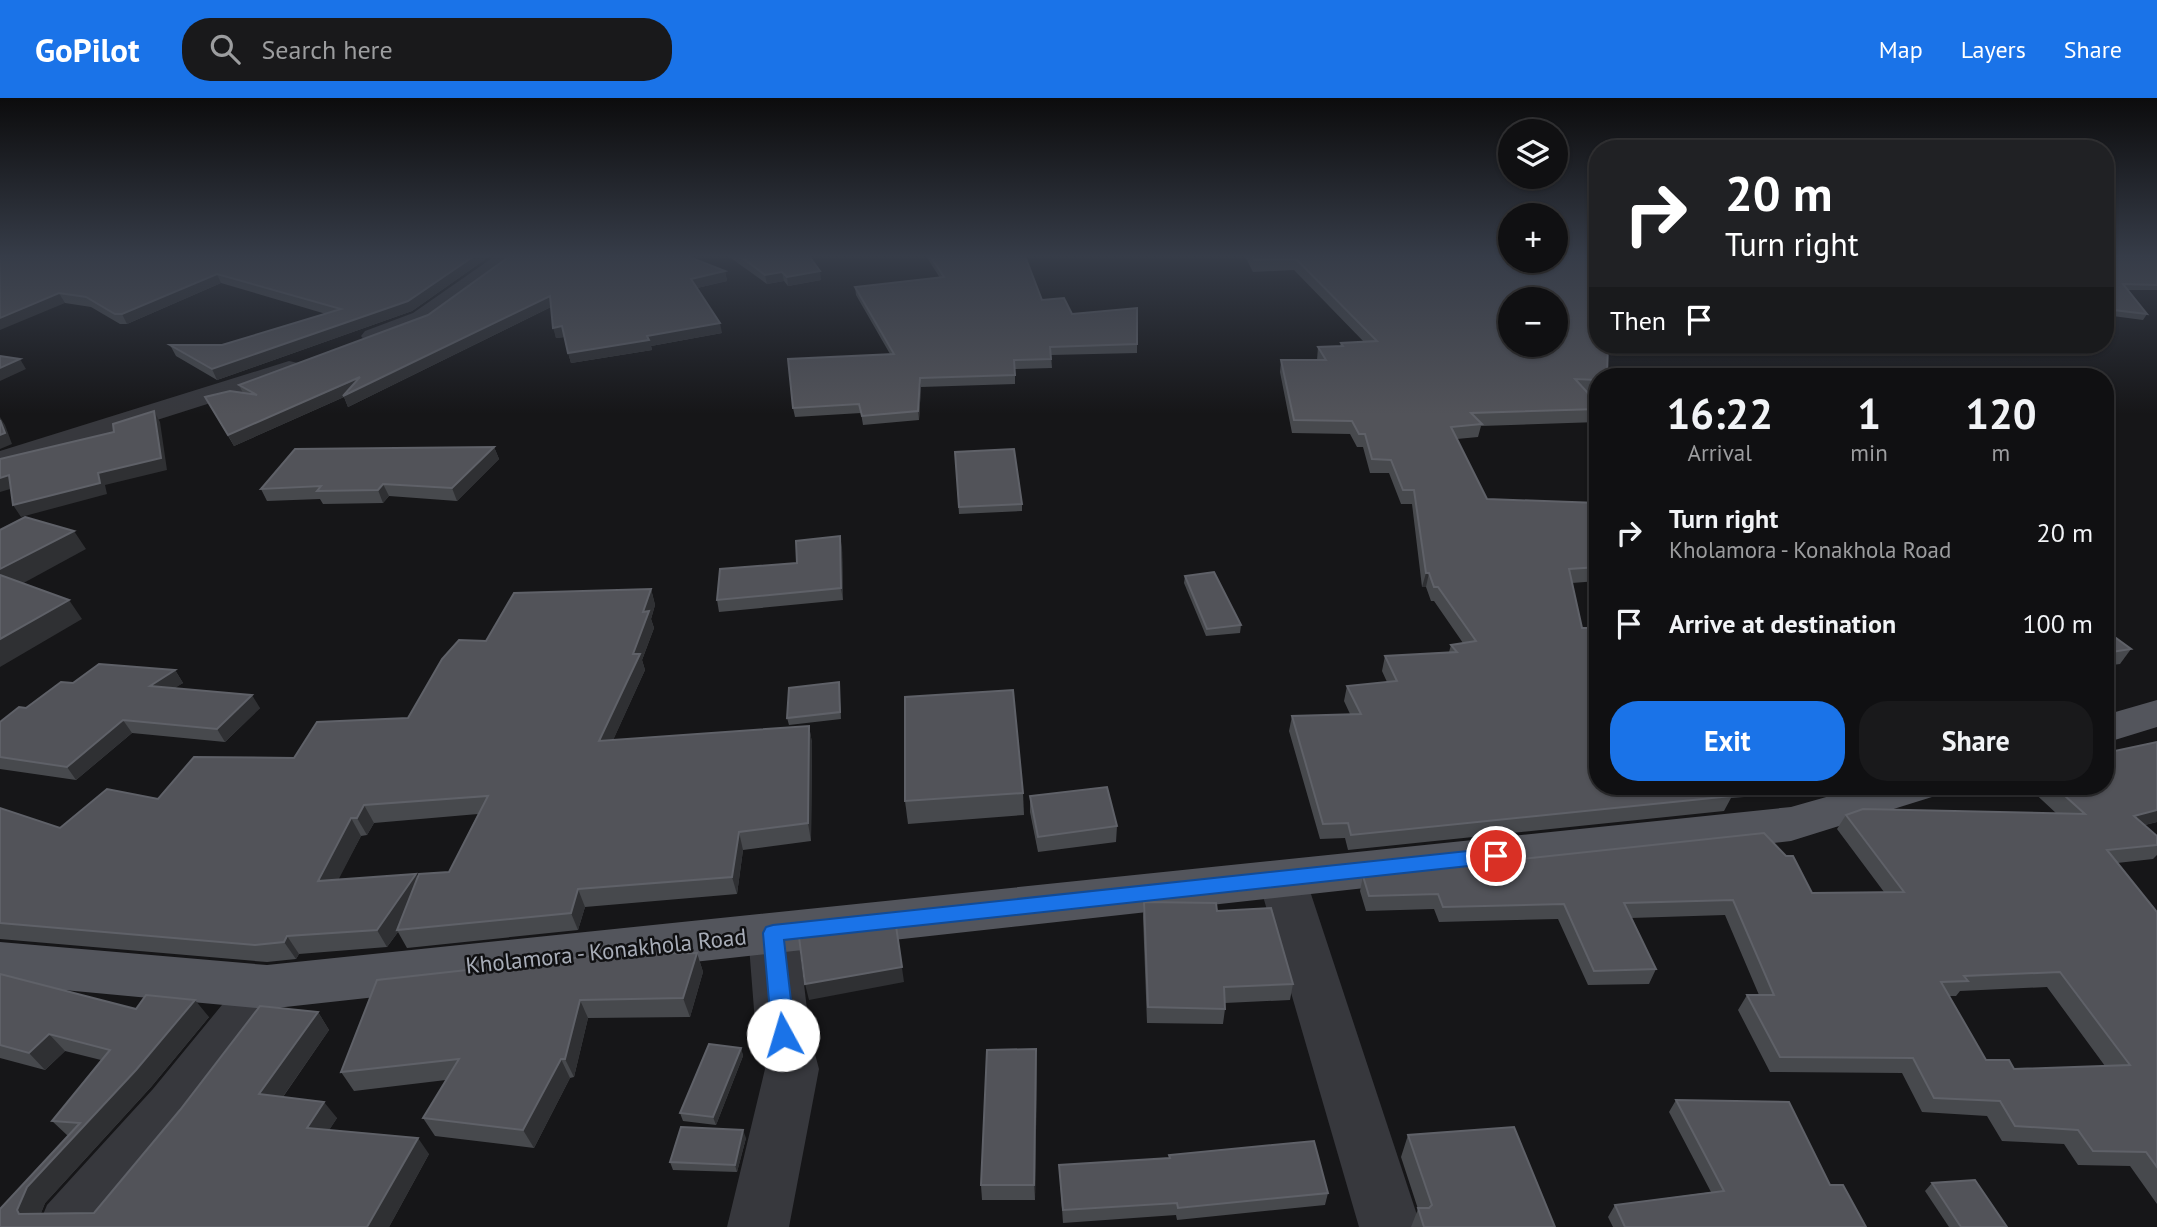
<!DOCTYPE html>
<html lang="en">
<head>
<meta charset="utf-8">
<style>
	body { margin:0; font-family:"PT Sans",sans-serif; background:#19191b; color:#f1f3f6; height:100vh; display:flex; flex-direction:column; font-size:26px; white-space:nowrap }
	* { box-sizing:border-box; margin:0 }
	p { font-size:23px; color:#9c9d9f }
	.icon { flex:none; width:38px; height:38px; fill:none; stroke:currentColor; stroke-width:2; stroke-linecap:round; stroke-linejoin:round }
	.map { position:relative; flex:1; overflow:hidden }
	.sheet { position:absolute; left:1589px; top:270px; width:525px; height:427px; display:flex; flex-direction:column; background:#101012; border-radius:28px; box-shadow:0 2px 5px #0004,0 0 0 2px #303032 }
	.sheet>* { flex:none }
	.guide { position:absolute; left:1589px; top:42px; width:525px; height:214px; border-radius:28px; box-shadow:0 2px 5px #0004,0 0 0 2px #303032; background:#202124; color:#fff; overflow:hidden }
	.controls { position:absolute; left:1498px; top:21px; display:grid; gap:14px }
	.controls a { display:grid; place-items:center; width:70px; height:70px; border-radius:50%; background:#101012; box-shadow:0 2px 5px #0004,0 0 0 2px #303032; font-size:35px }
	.pin { position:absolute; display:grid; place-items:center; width:60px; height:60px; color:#fff; margin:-30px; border:4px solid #fff; border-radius:50%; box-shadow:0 2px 7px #0007 }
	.me { position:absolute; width:77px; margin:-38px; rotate:354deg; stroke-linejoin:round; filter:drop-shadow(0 0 5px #0008) }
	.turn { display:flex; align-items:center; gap:24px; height:147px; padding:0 21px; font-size:32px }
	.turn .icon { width:91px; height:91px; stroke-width:2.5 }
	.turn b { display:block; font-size:49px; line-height:60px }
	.then { display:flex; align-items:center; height:66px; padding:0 21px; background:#0003; gap:14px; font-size:26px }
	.eta { display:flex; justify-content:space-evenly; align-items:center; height:119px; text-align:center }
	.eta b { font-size:42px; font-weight:700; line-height:49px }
	.cta { display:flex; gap:14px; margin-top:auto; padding:14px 21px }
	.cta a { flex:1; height:80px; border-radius:28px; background:#1a73e8; color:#fff; font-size:28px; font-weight:700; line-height:80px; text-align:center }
	.cta a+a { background:#19191b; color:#f1f3f6 }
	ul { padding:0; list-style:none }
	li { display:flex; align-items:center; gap:21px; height:91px; padding:0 21px }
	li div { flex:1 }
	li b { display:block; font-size:26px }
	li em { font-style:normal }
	header { display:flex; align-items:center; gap:42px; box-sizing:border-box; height:98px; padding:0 35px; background:#1a73e8; color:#fff }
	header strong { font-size:33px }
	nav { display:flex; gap:38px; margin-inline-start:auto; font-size:24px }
	.search { width:490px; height:63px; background:#19191b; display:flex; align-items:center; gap:18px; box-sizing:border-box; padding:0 24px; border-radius:28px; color:#9c9d9f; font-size:26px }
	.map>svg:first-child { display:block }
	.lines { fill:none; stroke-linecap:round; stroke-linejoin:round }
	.minor { fill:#37383d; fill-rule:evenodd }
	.major { fill:#53555c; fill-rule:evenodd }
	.wall { fill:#47494d; fill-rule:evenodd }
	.shaded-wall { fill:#2f3033 }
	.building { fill:#525359; stroke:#5f6168; stroke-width:2; fill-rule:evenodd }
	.route { fill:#1a73e8; stroke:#114b97; stroke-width:2 }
	.labels { text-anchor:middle; stroke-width:5; stroke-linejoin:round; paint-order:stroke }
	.near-street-label { font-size:23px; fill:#a8adb8; stroke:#111113 }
</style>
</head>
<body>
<header>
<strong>GoPilot</strong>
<div class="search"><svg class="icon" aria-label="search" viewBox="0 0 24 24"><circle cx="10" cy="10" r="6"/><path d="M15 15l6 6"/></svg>Search here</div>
<nav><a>Map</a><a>Layers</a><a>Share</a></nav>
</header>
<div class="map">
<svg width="2157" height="1129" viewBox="0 0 2157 1129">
	<rect width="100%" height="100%" fill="#161618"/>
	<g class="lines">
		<g class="minor">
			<path d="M495,158H521L431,225L374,246L365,243L361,238L365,233L413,215Z"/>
			<path d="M289,263L298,265L302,271L298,277L0,372V353Z"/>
			<path d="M1282,763L1299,768L1306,781L1421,1129H1359L1258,781L1265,768Z"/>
			<path d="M773,815L790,821L798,835L810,937L819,971L789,1129H727L765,971L756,937L748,835L756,821Z"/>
			<path d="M267,867L285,874L293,889L285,904L193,1027L109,1129H38L47,1107L153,991L249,874Z"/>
		</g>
		<g class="major">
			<path d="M2157,602V629L2105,645V617Z"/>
			<path d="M1865,688H1939L1932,699L1791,743L267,911L0,886V844L267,867L1791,709Z"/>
		</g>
	</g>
	<g class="wall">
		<path d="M0,158H490L412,213L217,282L176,258L170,247H222L326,216L221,185L127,226H120L91,209L65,205Z"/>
		<path d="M728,158H809L821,182L788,188L784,183L767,186Z"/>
		<path d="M926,158H1025L1042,202L1072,216L1137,210V255L1051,257L1052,270L1015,271V286L921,289L919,322L863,327L861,315L795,319L793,310L890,256L856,197L855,189L940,180Z"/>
		<path d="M1245,158H1510L1598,278V294H1587L1598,306V324L1481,328L1478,339L1457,341L1487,401L1598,405V483L1572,485L1582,530H1598V688H1856L1814,699L1810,694L1731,700L1724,713L1348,752L1345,740L1320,741L1289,633L1292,618L1350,616L1344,603L1347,588L1387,584L1382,573L1385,558L1449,554L1451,547L1463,545L1434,503H1431L1426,489H1422L1412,406H1401L1389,375H1370L1363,349H1357L1350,336L1292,335L1280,274L1281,262H1317L1318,249L1340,248L1341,245L1364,244L1294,172L1253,174Z"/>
		<path d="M2105,158H2157V192H2128L2147,216L2143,222L2105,217Z"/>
		<path d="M725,173L727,183L697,190L722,235L651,248L652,252L571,265L564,239L556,240L551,209L348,309L344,299L234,348L205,299L243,295L239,287L428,217Z"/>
		<path d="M494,349L499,361L457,403L389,398L383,405L323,406L320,401L267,403L261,391Z"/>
		<path d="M955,354L1022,406V413L959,416Z"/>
		<path d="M842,449L843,502L719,514L717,502L797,465Z"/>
		<path d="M1185,478L1241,527L1240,535L1206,538L1184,485Z"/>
		<path d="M651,491L655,507L651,521L654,530L642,562L645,572L613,642L809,628L812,645L811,743L743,752L737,796L585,809L578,832L407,850L398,834L387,849L299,856L296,861L267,864L0,841V710L60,730L294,660L408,620L486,543ZM478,716L449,774L418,778L338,781L361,738L367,737L374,725Z"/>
		<path d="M2105,532L2131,551L2120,566L2105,568Z"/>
		<path d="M175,572L183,585L174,590L260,610L225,644L132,635L76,682L0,671V624L73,585Z"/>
		<path d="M839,584L841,621L789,627L787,620Z"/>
		<path d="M2157,644V724L2145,727L2157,738V757L2153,761L2117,765L2157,814V1106L2130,1068L2078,1067L2064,1046L2002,1043L1987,1018L1922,1014L1902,975L1770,974L1738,912L1747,897H1759L1725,817L1631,820L1656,871L1649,886L1588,887L1558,821L1439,824L1434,811L1366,813L1360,793L1363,778L1812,795L1884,794L1837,731L1846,717L2057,716L2027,688H2105ZM2047,889L2105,968L2014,971L1986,962L1949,898H1956L1960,893Z"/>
		<path d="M1023,695L1024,717L908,726L905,703Z"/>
		<path d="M1030,698L1117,728L1116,744L1038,754L1030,714Z"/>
		<path d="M1144,804L1217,813L1293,886L1290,902L1225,905V911L1223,926L1147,925L1143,819Z"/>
		<path d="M697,855L703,874L690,919L588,920L574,979L570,980L534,1050L435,1038L423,1020L446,982L354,993L341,974Z"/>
		<path d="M0,876L136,911L209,919L151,989L45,1105L41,1115H94L318,914L329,932L283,999L337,1020L329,1032L429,1056L389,1129H0L68,1038L52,1023L101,962L65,953L45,972L0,960Z"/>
		<path d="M741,950L743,958L716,1027L683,1023L680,1015Z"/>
		<path d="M1037,966L1035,1102H982L981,1087Z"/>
		<path d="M1676,1002L1830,1087L1866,1129H1613L1608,1119L1615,1107L1711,1094L1669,1014Z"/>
		<path d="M1408,1037L1555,1129H1411L1418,1111L1401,1059Z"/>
		<path d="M746,1040L737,1074L673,1072L670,1064Z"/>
		<path d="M1169,1057L1328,1095L1325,1107L1177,1122L1176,1117L1063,1125L1059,1067L1169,1060Z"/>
		<path d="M1932,1085L2007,1129H1949L1925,1093Z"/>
	</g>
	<g class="shaded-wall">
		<path d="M474,158H490L412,213L217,282L212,271Z"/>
		<path d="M725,173L727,183L693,191L691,181Z"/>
		<path d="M820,173L821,182L788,188L787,179Z"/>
		<path d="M782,174L784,183L767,186L765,177Z"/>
		<path d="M217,176L221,185L127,226L122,216Z"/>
		<path d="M59,195L65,205L0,232V220Z"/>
		<path d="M550,198L553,208L348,309L344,299L234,348L228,337Z"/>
		<path d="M720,225L722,235L651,248L652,252L571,265L568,255L647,238Z"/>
		<path d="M562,228L565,239L556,240L553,230Z"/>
		<path d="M20,261L26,271L0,283V270Z"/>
		<path d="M920,280L921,289L919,322L918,313Z"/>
		<path d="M154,313L160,324L167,372L105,387L107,396L21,419L13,407L98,375Z"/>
		<path d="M0,319L5,327L12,346L0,351Z"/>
		<path d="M494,349L499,361L457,403L452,390Z"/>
		<path d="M9,377L17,389L0,394V380Z"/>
		<path d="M383,386L389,398L383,405L378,392Z"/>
		<path d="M74,433L86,451L7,494L0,483V471Z"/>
		<path d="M840,438L842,449L843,502L841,490Z"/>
		<path d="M1426,475H1429L1426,489H1422Z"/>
		<path d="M651,491L655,507L651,521L654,530L642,562L645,572L605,660L599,643L633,556L643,514Z"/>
		<path d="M69,502L82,521L0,569V541Z"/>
		<path d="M175,572L183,585L158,601L150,588Z"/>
		<path d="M252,597L260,610L225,644L217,631Z"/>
		<path d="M123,622L132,635L76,682L67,669Z"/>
		<path d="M809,628L812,645L811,743L808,725Z"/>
		<path d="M1820,688H1856L1814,699Z"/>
		<path d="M364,707L374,725L367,737L357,720Z"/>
		<path d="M2157,712V724L2122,732L2134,718Z"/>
		<path d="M351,720L361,738L329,800L318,783Z"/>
		<path d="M739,734L743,752L737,796L732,779Z"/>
		<path d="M416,776L426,794L397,832L398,834L387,849L377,832Z"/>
		<path d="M578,791L585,809L578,832L571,815Z"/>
		<path d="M896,828L904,884L809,902L805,886Z"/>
		<path d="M287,838L299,856L296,861L284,844Z"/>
		<path d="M697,855L703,874L690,919L683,900Z"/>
		<path d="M195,902L209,919L151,989L45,1105L36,1128L19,1116L17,1112L27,1089Z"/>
		<path d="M580,902L588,920L574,979L565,961Z"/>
		<path d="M318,914L329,932L273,1013L259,996Z"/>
		<path d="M49,936L65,953L45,972L29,955Z"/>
		<path d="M741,950L743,958L716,1027L713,1019Z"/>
		<path d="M1036,951L1037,966L1035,1102L1034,1087Z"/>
		<path d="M561,961L570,980L534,1050L523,1032Z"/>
		<path d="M324,1004L337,1020L320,1046L307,1030Z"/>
		<path d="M743,1032L746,1040L737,1074L735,1067Z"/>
		<path d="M418,1040L429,1056L389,1129H367Z"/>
	</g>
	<g class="building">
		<path d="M0,158H474L408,203L212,271L170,247H222L341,211L217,176L122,216H115L86,199L59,195L0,220Z"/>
		<path d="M510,158H687L725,173L691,181L720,225L647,238L649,242L568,255L562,228L553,230L550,198L343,298L360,279L228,337L205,299L230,293L257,297L239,287L428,217Z"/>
		<path d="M740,158H809L820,173L787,179L782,174L765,177Z"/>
		<path d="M930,158H1025L1042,202L1064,200L1072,216L1137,210V246L1050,249L1051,261L1014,262L1015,277L920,280L918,313L862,318L859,306L793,310L788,261L894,256L855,189L944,179Z"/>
		<path d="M1252,158H1510V163H1556V158H1598V247H1608L1607,278H1598V282L1575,281L1598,306V311L1471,315L1482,326L1451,329L1487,401L1598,405V469L1569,471L1582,530H1598V561H1592L1598,570V688H1723L1732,698L1351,737L1348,725L1323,726L1292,618L1361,616L1347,588L1397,583L1385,558L1457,554L1451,547L1476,543L1438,489H1434L1429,475H1426L1414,392H1403L1391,362L1372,361L1365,336H1359L1352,323L1294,322L1281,262H1326L1318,249L1343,248L1341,245L1377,243L1296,161L1254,162ZM1510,201H1556V247H1510Z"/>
		<path d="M2105,158H2157V187L2123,186L2147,216L2105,211Z"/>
		<path d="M0,258L20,261L0,270Z"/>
		<path d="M154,313L161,360L98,375L100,385L13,407L9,377L0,380V361L114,334L113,326Z"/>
		<path d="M0,322L5,335L0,337Z"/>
		<path d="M494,349L452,390L383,386L378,392L317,393L321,388L261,391L295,351Z"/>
		<path d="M1014,351L1022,406L959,409L955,354Z"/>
		<path d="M25,419L74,433L0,471V432Z"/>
		<path d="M840,438L841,490L717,502L720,471L797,465L796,443Z"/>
		<path d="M1214,474L1241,527L1207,531L1185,478Z"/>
		<path d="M0,477L69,502L0,541Z"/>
		<path d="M651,491L643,514L649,513L633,556H640L599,643L809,628L808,725L739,734L732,779L578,791L571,815L397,832L419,776L449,774L488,698L364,707L357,720H351L318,783L416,776L377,832L287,838L284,844L255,847L0,825V710L60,730L107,691L158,701L194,659L294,660L317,624L408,620L442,561L459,542L486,543L514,495Z"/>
		<path d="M2105,532L2131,551L2105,555Z"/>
		<path d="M99,566L175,572L150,588L252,597L217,631L123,622L67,669L0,659V624L19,609L26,610L61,584L73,585Z"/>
		<path d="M839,584L840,614L787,620L789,590Z"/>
		<path d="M1013,592L1023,695L905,703V599Z"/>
		<path d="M2157,644V712L2134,718L2157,738V747L2107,752L2157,814V1069L2146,1054L2093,1053L2078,1032L2015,1028L2000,1003L1934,1000L1913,960L1780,959L1747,897H1774L1733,802L1624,805L1656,871L1594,873L1564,806L1443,809L1438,796L1369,798L1363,778L1764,735L1786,758H1793L1812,795L1904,794L1846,717L1863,711L2085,716L2054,688H2105V655ZM2060,874L2130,967L2014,971L2009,962H1986L1941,884L1968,883L1964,878Z"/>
		<path d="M1107,689L1117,728L1038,739L1030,698Z"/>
		<path d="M1144,804L1216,805L1217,813L1271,810L1293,886L1224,889L1225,911L1148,909Z"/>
		<path d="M896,828L902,869L805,886L799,839Z"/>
		<path d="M697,855L683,900L580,902L565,961H561L523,1032L423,1020L459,961L341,974L377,882L610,856Z"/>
		<path d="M0,876L136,911L146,897L195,902L136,972L27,1089L17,1112L19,1116L94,1115L180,1012L260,908L318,914L259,996L324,1004L307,1030L418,1040L367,1129H0V1111L80,1025L52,1023L110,952L49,936L29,955L0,947Z"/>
		<path d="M709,946L741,950L713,1019L680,1015Z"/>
		<path d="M1036,951L1034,1087H981L987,952Z"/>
		<path d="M1676,1002L1789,1004L1830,1087H1843L1866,1129H1625L1615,1107L1724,1093Z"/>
		<path d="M681,1029L743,1032L735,1067L670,1064Z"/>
		<path d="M1514,1029L1555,1129H1424L1418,1110H1429L1432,1107L1408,1037Z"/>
		<path d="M1314,1043L1328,1095L1178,1110L1177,1105L1063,1112L1059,1067L1170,1060L1169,1057Z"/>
		<path d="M1975,1082L2007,1129H1961L1932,1085Z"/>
	</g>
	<linearGradient id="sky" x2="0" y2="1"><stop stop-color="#0c0c0d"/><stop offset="0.5" stop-color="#363c48"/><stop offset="1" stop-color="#363c48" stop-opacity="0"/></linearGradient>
	<rect width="2157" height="316" fill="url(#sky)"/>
	<path class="route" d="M1496,750L1506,758L1496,765L784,842L795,937L791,944L783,947L776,944L772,937L763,835L766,829L773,827Z"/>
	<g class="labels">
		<g class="near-street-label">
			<text transform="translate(606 853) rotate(-6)" y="8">Kholamora - Konakhola Road</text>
		</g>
	</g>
</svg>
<div class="controls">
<a><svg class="icon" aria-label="layers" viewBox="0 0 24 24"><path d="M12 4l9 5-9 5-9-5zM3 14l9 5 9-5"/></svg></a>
<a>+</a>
<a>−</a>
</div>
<div class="pin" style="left:1496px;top:758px;background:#d93025"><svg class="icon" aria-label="arrive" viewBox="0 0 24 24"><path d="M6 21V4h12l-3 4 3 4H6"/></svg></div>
<svg class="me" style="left:783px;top:937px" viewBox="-20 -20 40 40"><circle r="19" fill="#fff"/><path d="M0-13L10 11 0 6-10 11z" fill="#1a73e8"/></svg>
<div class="guide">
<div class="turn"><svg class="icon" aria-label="right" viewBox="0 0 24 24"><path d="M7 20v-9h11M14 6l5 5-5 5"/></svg><div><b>20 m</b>Turn right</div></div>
<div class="then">Then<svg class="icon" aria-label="arrive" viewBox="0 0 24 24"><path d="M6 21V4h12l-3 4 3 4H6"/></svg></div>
</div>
<section class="sheet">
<div class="eta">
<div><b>16:22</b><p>Arrival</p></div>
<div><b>1</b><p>min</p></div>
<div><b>120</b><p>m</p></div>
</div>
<ul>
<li><svg class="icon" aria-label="right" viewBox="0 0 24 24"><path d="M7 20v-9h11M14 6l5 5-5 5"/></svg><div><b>Turn right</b><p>Kholamora - Konakhola Road</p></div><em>20 m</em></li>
<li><svg class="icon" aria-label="arrive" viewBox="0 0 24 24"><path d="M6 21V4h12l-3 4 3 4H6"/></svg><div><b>Arrive at destination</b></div><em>100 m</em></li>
</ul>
<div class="cta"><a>Exit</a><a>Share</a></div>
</section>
</div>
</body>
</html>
